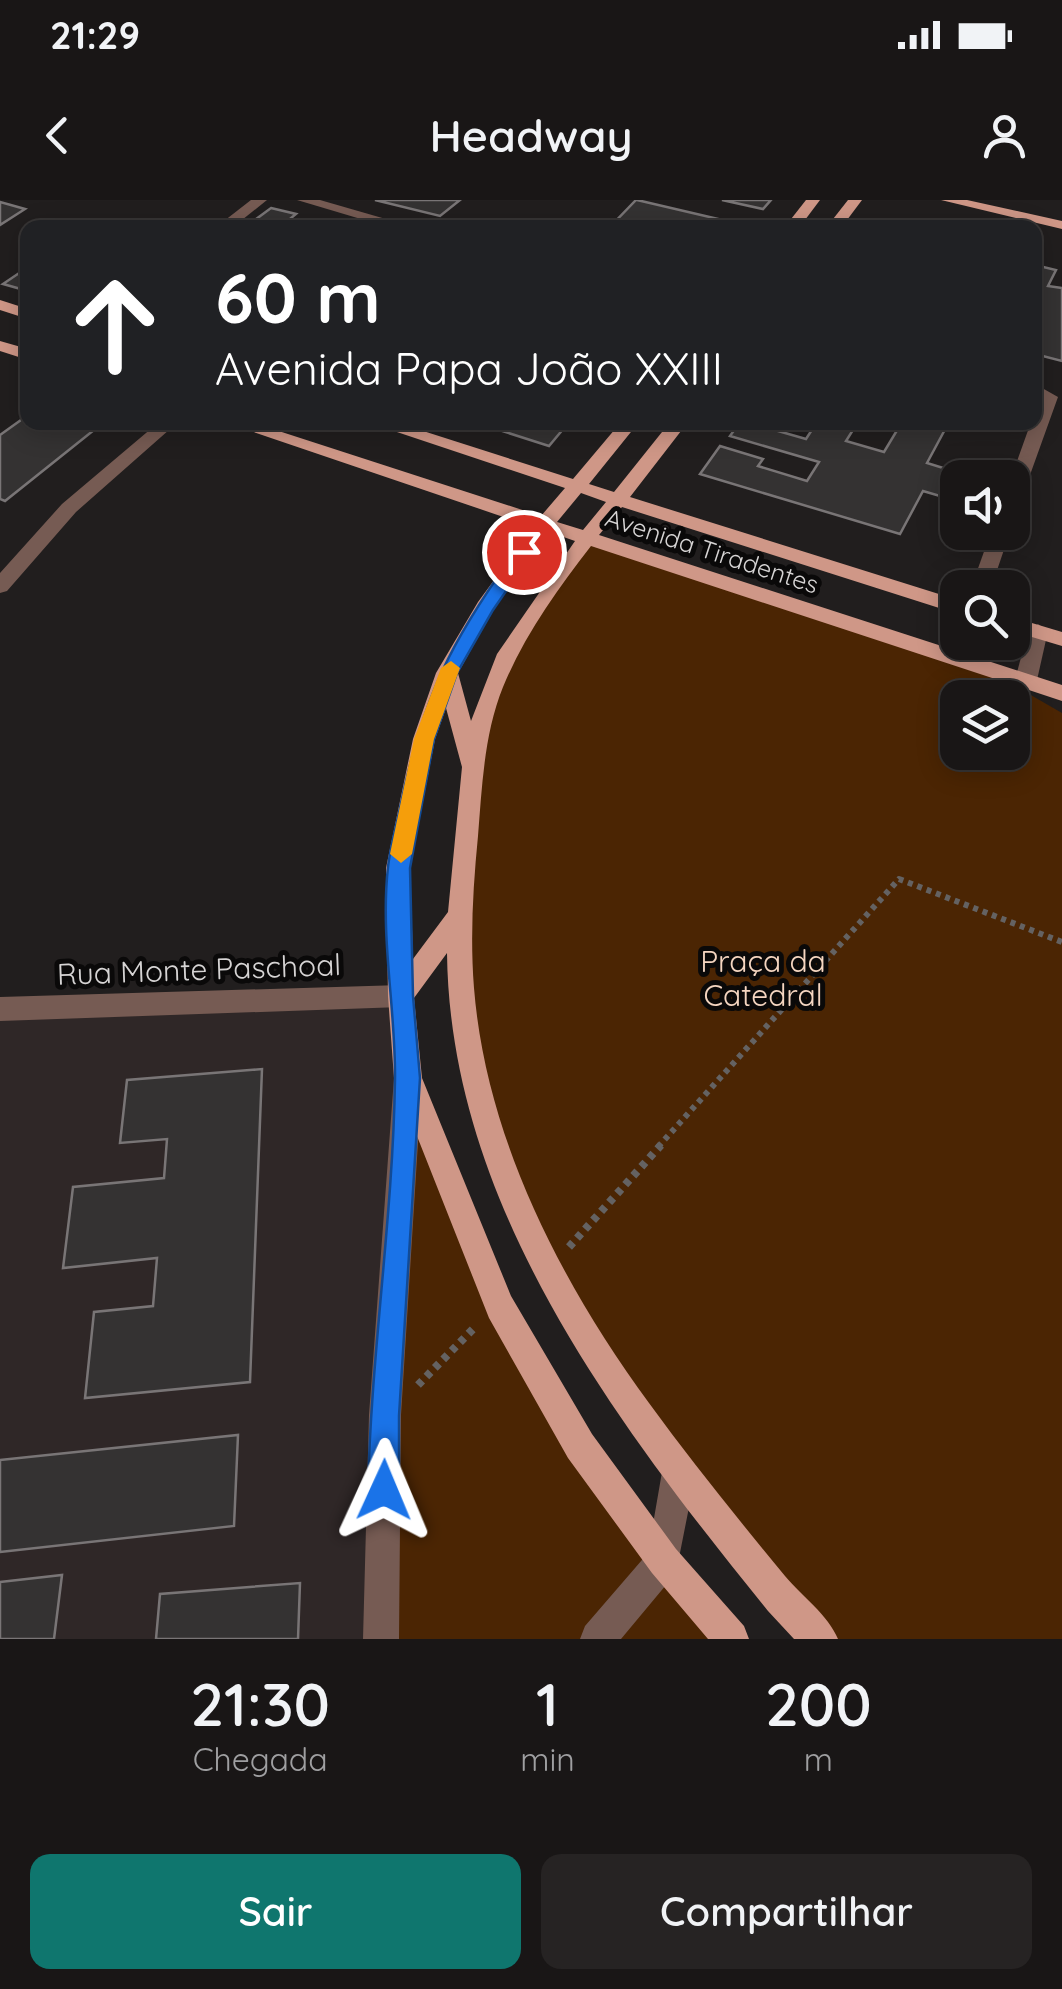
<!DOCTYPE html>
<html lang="pt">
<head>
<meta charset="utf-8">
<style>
	body { margin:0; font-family:Quicksand,sans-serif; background:#262323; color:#f1f3f6; height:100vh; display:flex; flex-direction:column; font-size:38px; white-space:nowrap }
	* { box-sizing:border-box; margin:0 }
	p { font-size:32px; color:#9f9fa1 }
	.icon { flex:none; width:55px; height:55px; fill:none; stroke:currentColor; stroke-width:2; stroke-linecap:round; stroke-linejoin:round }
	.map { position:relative; height:1439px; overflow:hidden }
	.sheet { display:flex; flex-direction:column; background:#191616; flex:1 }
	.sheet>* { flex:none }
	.top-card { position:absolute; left:20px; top:20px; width:1022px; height:210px; border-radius:20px; box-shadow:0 5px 25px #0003,0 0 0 2px #373535; background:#202124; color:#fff; overflow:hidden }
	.fabs { position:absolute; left:940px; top:260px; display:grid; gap:20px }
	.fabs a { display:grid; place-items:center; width:90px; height:90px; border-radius:20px; background:#191616; box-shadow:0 5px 25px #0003,0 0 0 2px #373535; font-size:50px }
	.pin { position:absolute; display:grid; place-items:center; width:85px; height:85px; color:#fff; margin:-42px; border:5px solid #fff; border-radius:50%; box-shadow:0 2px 10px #0007 }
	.me { position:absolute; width:110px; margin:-55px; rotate:1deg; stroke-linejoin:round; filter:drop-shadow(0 0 8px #0008) }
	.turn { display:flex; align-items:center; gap:35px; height:210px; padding:0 30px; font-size:45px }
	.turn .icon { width:130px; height:130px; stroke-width:2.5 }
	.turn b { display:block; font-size:70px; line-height:85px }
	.eta { display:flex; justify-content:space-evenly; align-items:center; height:170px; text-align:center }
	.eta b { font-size:60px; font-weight:600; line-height:70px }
	.button { display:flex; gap:20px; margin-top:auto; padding:20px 30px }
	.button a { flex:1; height:115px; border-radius:20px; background:#0f766e; color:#fff; font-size:40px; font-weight:600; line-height:115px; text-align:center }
	.button a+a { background:#262323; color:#f1f3f6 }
	.status { display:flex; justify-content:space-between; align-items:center; height:70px; padding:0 50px; background:#191616; direction:ltr }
	.status svg { height:28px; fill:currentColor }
	header { display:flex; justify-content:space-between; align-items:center; height:130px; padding:0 30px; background:#191616; font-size:45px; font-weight:600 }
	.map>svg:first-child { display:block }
	.built { fill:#2f2727 }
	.green { fill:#4b2503; fill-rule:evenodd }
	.building { fill:#343232; stroke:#797576; stroke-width:2.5 }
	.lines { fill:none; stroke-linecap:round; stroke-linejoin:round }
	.path-far1 { stroke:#646262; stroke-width:6; stroke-dasharray:5 5; stroke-linecap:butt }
	.path { stroke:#646262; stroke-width:8; stroke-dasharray:6 6; stroke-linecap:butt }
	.minor { fill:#765b53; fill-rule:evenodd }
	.major { fill:#cf9787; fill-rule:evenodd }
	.route { fill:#1a73e8; stroke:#114b97; stroke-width:2.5 }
	.slow { fill:#f59e0b }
	.labels { text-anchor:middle; stroke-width:10; stroke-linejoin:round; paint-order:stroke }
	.far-street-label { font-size:25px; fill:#d6d4d4; stroke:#0a0909 }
	.park-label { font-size:30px; fill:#f5d6c1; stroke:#0a0909 }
	.street-label { font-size:30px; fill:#d6d4d4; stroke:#0a0909 }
</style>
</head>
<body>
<div class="status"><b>21:29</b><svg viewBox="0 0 49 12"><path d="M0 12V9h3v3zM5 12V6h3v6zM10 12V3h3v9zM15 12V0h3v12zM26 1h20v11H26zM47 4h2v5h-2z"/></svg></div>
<header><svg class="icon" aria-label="back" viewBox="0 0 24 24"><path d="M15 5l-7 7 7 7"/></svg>Headway<svg class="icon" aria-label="person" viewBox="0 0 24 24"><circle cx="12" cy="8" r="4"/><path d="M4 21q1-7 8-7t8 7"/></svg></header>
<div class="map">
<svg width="1062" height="1439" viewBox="0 0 1062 1439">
	<rect width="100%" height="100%" fill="#211e1e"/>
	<path class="built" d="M401,796L381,1439H0V809Z"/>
	<g class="green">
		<path d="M588,339L979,465L1062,513V1439H820L661,1251L493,940L459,716L492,488ZM958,498H1012V552H958Z"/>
		<path d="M408,878L500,1107L731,1439H381Z"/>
	</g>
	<g class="building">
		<path d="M375,0H460L440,16Z"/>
		<path d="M636,0H637L748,26L609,28Z"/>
		<path d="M722,0H771L763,9Z"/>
		<path d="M0,2L25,9L0,25Z"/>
		<path d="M271,8L296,14L279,28H244Z"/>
		<path d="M1035,65L1056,70L1048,86L1062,88V161L1035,154Z"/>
		<path d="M28,67V91L3,84Z"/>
		<path d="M28,215V222H104L5,301L0,299V235Z"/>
		<path d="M474,222H569L549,246Z"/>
		<path d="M740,222H784L778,231L806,239L817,222H858L846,241L884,252L902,222H949L927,263L953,271L940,296L923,291L900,334L700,274L720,246L763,259L758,266L807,281L819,262L730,236Z"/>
		<path d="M262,869L250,1182L85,1198L94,1112L153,1106L157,1058L63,1068L73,987L164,978L167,939L120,943L127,880Z"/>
		<path d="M238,1235L234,1326L0,1352V1260Z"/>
		<path d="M62,1375L54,1439H0V1382Z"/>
		<path d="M300,1383L298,1439H156L160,1394Z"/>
	</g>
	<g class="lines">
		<path class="path-far1" d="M658,947L899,679L1062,742"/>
		<g class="path">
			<path d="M569,1047L661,945"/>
			<path d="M418,1185L476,1126"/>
		</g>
		<g class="minor">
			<path d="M251,0H267L232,28H215Z"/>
			<path d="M297,0H320L417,28H391Z"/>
			<path d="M1035,184L1058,197L1021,300L1012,306L1011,278L1031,222H1035L1040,199L1035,196Z"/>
			<path d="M159,222H178L76,312L7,391L0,393V373L62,304Z"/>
			<path d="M991,332H1010L991,388H971Z"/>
			<path d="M1038,424L1048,431L1037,480L1026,488L1015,480L1028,431Z"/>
			<path d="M963,442H984L990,465L986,470H972Z"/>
			<path d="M401,785L410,788L414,796L410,804L401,807L0,821V797Z"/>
			<path d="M408,866L418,869L422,878L401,1215L399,1439H363L369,1215L394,878L398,869Z"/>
			<path d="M679,1255L691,1260L696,1272L676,1373L621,1439H580L585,1426L648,1353L662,1272L667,1260Z"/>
		</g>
		<g class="major">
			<path d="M806,0H820L799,28H784Z"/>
			<path d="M848,0H862L841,28H826Z"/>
			<path d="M941,0H967L1062,21V29Z"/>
			<path d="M0,100L28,109V119L0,110Z"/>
			<path d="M0,141L28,149V160L0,151Z"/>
			<path d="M224,222H251L541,316L565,288L367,222H395L573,279L621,222H639L589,284L614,292L670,222H688L630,297L958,400V414L622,307L599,335L1062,485V501L591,346C557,390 524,436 503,487C484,534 482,587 478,636C473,687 470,737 474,788C486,938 561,1083 649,1203C692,1262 738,1319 785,1376C802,1396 828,1415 838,1439H794L768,1411C616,1223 450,1006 447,753L414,798L422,878L511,1096L592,1234L676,1349L744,1426L749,1439H708L652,1373L568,1258L489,1118L394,878L388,796L386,668L413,539L436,473L478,402L533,327ZM581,293L606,302L583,330L557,322ZM549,332L575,341L497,454L471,521L458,473L493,410ZM446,508L462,567L448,712L413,759L410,668L435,539Z"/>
			<path d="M1012,417L1062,432V446L1012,431Z"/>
		</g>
	</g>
	<path class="route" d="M524,347L533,352L493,410L457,473L434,539L410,668L413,796L420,878L399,1216V1290L394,1301L384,1305L373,1301L368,1290C371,1153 393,1017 395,880C396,810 380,738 388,667C390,648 396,627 400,608C423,496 451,440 518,348Z"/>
	<path class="slow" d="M451,461L460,468L434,539L412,654L401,663L390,654L414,539L441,468Z"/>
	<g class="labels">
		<g class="far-street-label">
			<text transform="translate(712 351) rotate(18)" y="9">Avenida Tiradentes</text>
		</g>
		<g class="park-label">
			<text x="763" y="772">Praça da<tspan x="763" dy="34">Catedral</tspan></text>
		</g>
		<g class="street-label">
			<text transform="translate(199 770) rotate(-2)" y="10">Rua Monte Paschoal</text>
		</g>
	</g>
</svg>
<div class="fabs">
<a><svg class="icon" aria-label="sound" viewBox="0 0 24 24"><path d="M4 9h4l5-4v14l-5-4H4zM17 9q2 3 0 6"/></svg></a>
<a><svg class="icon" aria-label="search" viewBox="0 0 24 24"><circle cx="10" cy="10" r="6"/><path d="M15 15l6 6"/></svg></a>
<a><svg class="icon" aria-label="layers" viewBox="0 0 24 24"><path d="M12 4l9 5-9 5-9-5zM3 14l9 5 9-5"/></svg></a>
</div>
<div class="pin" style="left:524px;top:352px;background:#d93025"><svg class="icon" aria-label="arrive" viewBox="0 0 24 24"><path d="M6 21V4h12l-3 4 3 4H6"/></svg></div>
<svg class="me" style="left:384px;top:1290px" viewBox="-20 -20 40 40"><path d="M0-17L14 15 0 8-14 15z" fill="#1a73e8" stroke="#fff" stroke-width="4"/></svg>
<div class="top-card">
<div class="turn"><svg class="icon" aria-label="ahead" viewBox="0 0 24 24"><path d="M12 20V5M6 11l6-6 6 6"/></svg><div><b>60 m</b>Avenida Papa João XXIII</div></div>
</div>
</div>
<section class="sheet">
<div class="eta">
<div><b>21:30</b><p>Chegada</p></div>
<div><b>1</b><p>min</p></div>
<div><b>200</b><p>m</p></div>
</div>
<div class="button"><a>Sair</a><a>Compartilhar</a></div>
</section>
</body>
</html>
